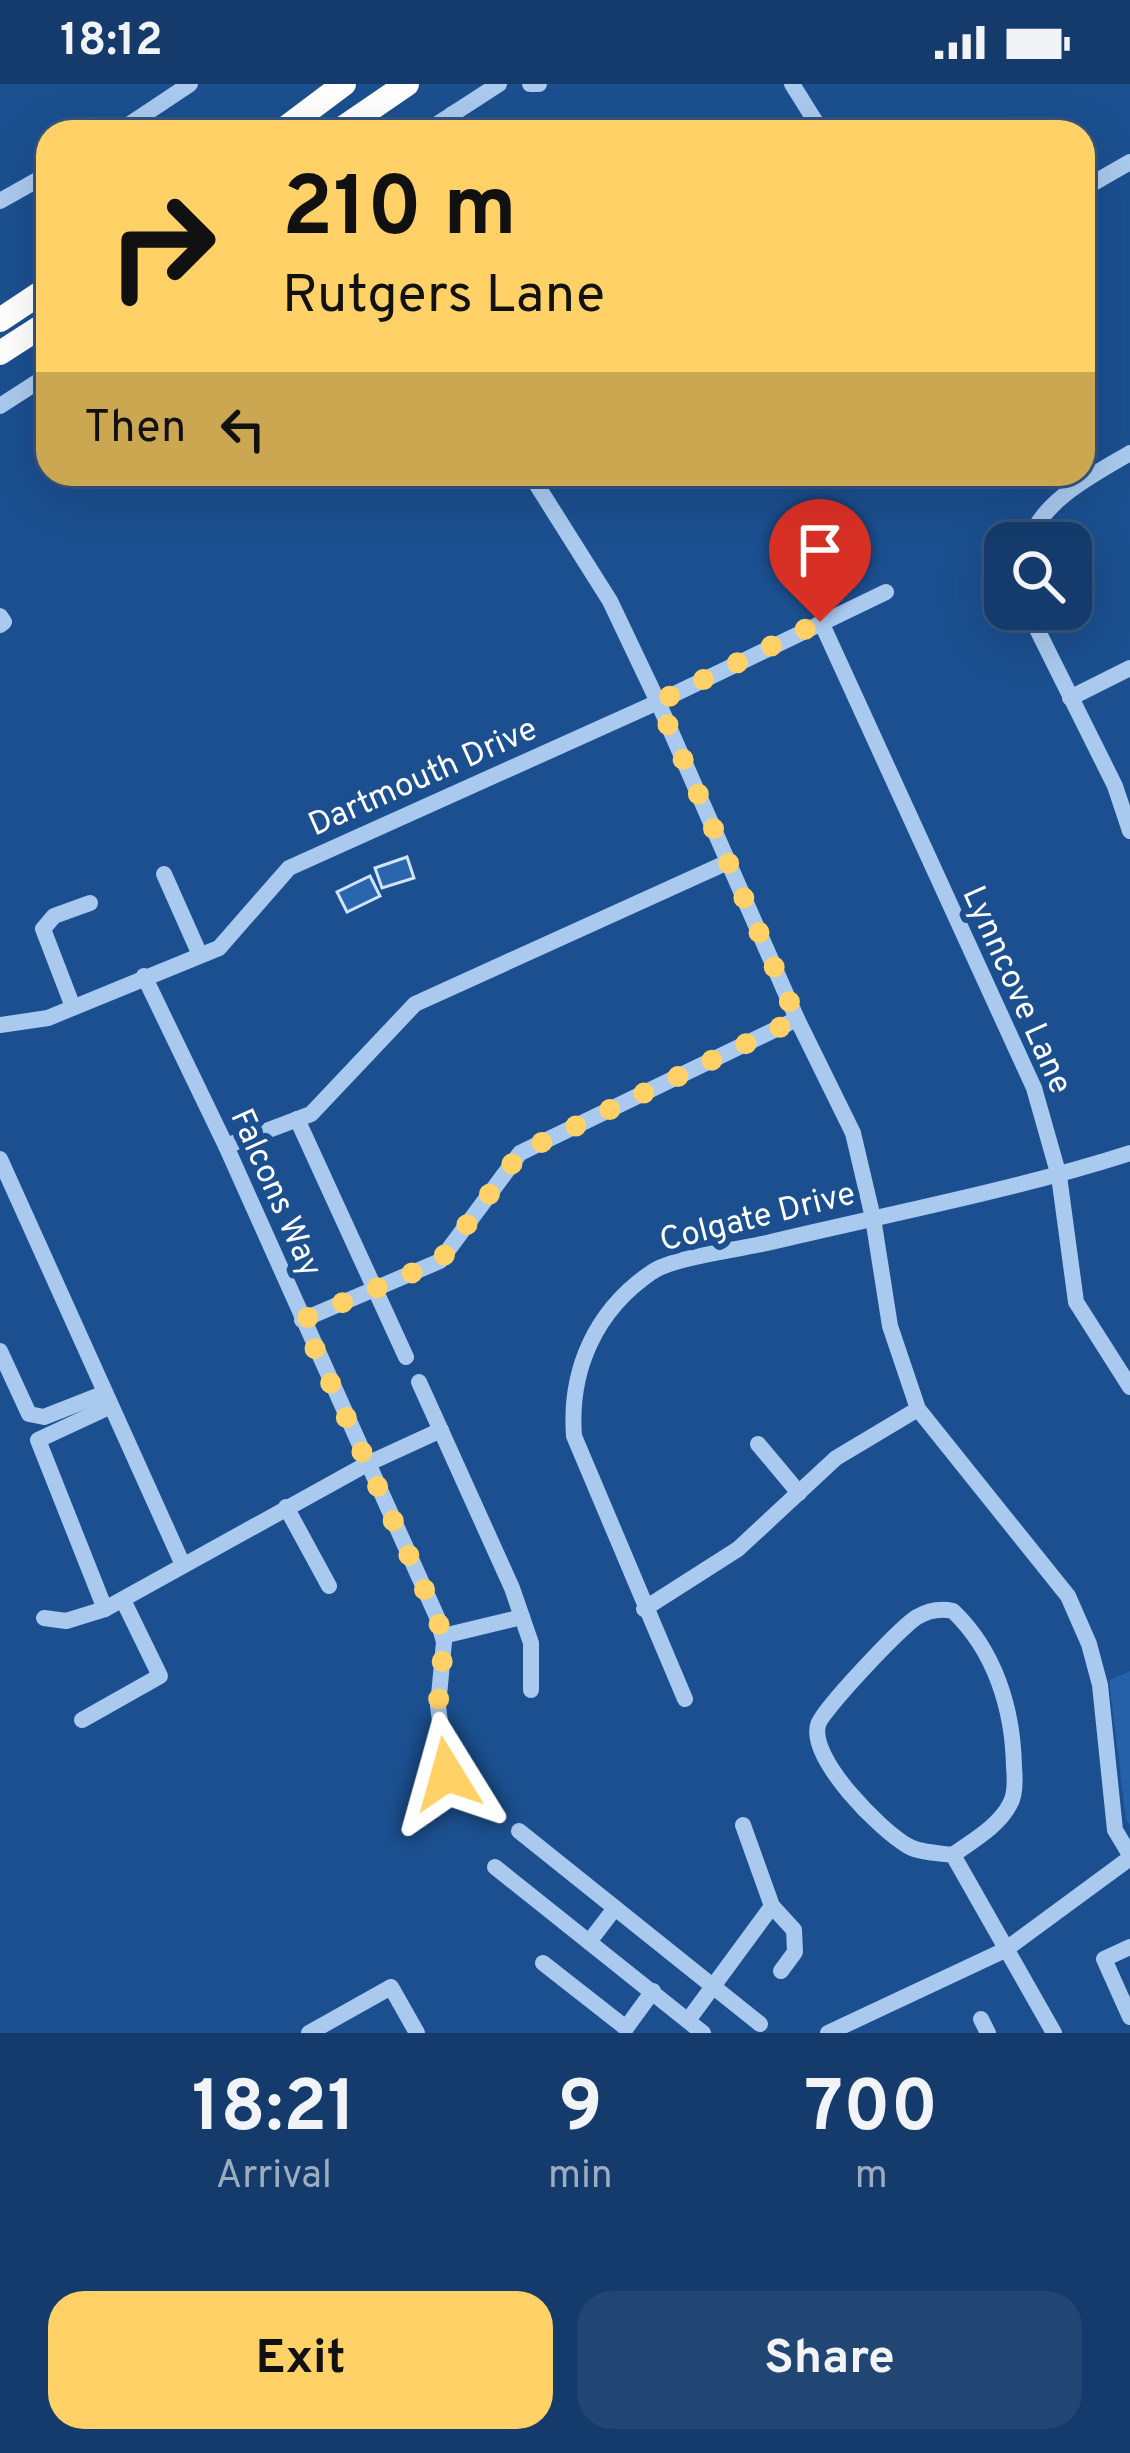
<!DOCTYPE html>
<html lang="en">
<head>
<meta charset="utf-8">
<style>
	body { margin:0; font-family:Overpass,sans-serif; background:#214673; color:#f1f3f6; height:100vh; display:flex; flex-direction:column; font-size:45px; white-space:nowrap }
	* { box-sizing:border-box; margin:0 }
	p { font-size:39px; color:#9dadc1 }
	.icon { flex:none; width:66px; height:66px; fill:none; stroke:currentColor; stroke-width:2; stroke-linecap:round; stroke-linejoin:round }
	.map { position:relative; height:1949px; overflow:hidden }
	.details { display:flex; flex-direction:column; background:#143b6b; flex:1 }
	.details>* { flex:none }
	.hud { position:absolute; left:36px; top:36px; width:1059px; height:366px; border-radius:36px; box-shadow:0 12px 48px #0002,0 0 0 3px #33557e; background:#ffd166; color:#111; overflow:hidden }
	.buttons { position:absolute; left:984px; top:438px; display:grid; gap:24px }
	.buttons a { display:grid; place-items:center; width:108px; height:108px; border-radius:24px; background:#143b6b; box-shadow:0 12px 48px #0002,0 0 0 3px #33557e; font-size:60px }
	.pin { position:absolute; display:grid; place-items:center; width:102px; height:102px; color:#fff; margin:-123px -51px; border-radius:50% 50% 50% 0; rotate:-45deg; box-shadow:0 0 12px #0007 }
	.pin .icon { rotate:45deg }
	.me { position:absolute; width:132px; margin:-66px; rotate:352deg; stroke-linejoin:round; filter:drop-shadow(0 0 9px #0008) }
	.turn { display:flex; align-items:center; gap:42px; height:252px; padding:0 48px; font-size:54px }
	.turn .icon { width:156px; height:156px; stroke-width:2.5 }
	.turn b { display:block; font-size:84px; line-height:102px }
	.then { display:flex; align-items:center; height:114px; padding:0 48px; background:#0003; gap:24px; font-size:45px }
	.eta { display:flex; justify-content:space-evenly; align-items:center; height:204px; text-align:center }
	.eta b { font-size:72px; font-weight:700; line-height:84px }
	.cta { display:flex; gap:24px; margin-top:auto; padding:24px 48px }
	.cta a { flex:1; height:138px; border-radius:36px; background:#ffd166; color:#111; font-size:48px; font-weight:700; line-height:138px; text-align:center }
	.cta a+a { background:#214673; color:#f1f3f6 }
	.status { display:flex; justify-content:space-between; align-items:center; height:84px; padding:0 60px; background:#143b6b; direction:ltr }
	.status svg { height:33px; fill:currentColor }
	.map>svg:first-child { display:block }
	.green { fill:#2461a8 }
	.building { fill:#2a66ad; stroke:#cfe3fa; stroke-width:3 }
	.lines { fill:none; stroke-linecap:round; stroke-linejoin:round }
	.minor { stroke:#a9c9ee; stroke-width:16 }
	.highway { stroke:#fff; stroke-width:24 }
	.route { stroke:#ffd166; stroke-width:21; stroke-dasharray:0 37.8 }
	.labels { text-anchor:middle; stroke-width:12; stroke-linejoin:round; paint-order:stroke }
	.street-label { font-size:33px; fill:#fff; stroke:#1b4f8f }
</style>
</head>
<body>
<div class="status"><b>18:12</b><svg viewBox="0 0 49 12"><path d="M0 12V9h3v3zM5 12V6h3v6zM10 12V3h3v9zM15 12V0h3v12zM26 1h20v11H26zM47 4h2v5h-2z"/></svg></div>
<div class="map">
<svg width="1130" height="1949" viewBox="0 0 1130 1949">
	<rect width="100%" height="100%" fill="#1b4f8f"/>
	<path class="green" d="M1130,1587V1741L1126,1736L1109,1596Z"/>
	<g class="building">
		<path d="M407,773L414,794L382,804L375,784Z"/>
		<path d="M370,792L380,812L347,828L337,808Z"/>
	</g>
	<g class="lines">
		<g class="minor">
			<path d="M530,0H539"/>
			<path d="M792,0L822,48"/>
			<path d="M452,30L463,48"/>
			<path d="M118,48L190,0"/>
			<path d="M425,48L499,0"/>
			<path d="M1083,105L1130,78"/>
			<path d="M0,117L48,90"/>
			<path d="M0,322L48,291"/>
			<path d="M530,390L610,517L658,618L797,935L853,1049L873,1134L890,1242L918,1325L1068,1512L1089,1560L1100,1601L1115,1746L1130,1771"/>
			<path d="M1029,459C1040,417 1095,390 1130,369"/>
			<path d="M1027,525L1115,702L1130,747"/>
			<path d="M0,532L4,538L0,541"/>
			<path d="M821,538L1034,1004L1059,1092L1076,1218L1130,1303"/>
			<path d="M1070,614L1130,584"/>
			<path d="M164,790L200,871"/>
			<path d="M144,892L226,1062L437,1533L444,1558L438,1622L447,1691"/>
			<path d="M73,923L43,845L54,832L90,819"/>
			<path d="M0,941L48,934L219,864L289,784L658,618L886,508"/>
			<path d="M297,1035L406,1273"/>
			<path d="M226,1062L311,1030L415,920L728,778"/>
			<path d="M0,1075L183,1481"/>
			<path d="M302,1236L440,1177L520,1069L797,935"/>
			<path d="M0,1267L29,1330L44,1333L105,1309"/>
			<path d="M419,1298L512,1504L531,1559V1606"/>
			<path d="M758,1360L799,1409"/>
			<path d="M286,1423L329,1502"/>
			<path d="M105,1525L38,1356L109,1323"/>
			<path d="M644,1525L738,1465L836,1374L918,1325"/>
			<path d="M44,1534L66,1537L105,1525L367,1380L441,1346"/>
			<path d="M443,1552L522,1533"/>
			<path d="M685,1615L574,1352C569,1285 596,1226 652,1188C671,1174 740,1165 767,1159C888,1130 1011,1107 1130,1069"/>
			<path d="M82,1636L160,1592L123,1516"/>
			<path d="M743,1741L772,1822L794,1846L795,1868L781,1887"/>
			<path d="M519,1747L760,1940"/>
			<path d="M953,1771C940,1769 920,1769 908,1762C880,1746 809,1675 818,1641C821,1627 903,1541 917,1533C929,1526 940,1524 953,1527C995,1567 1013,1625 1014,1683C1015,1694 1016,1710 1010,1720C999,1742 972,1757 953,1771L1054,1949"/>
			<path d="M495,1783L703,1949"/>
			<path d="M589,1858L615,1824"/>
			<path d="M1130,1863L1104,1875L1130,1933"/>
			<path d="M543,1879L626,1944L653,1907"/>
			<path d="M689,1935L772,1822"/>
			<path d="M981,1935L988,1949"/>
			<path d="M309,1949L391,1903L417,1949"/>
			<path d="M828,1949L1005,1866L1130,1774"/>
		</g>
		<g class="highway">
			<path d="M280,48L344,0"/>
			<path d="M337,48L407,0"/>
			<path d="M0,236L48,204"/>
			<path d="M0,269L48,238"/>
		</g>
	</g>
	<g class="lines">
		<path class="route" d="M447,1690L438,1622L444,1558L437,1533L302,1236L440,1177L520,1069L797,935L658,618L820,538"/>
	</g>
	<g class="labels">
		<g class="street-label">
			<text transform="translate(422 691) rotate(-24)" y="12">Dartmouth Drive</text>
			<text transform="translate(1019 905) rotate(66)" y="12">Lynncove Lane</text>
			<text transform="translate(278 1108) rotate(66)" y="12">Falcons Way</text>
			<text transform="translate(757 1131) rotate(-14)" y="12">Colgate Drive</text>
		</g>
	</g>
</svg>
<div class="buttons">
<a><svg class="icon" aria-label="search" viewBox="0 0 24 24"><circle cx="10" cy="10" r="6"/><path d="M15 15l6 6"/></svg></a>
</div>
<div class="pin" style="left:820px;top:538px;background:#d93025"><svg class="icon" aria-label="arrive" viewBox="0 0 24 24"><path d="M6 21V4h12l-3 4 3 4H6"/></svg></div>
<svg class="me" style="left:447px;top:1690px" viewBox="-20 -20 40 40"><path d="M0-17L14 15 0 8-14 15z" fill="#ffd166" stroke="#fff" stroke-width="4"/></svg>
<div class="hud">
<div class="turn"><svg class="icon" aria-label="right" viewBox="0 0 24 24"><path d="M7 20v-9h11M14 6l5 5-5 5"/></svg><div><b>210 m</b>Rutgers Lane</div></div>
<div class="then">Then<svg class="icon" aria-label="left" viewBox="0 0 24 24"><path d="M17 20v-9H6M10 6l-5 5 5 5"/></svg></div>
</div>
</div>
<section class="details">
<div class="eta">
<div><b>18:21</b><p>Arrival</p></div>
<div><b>9</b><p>min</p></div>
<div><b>700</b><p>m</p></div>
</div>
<div class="cta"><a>Exit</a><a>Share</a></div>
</section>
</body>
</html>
